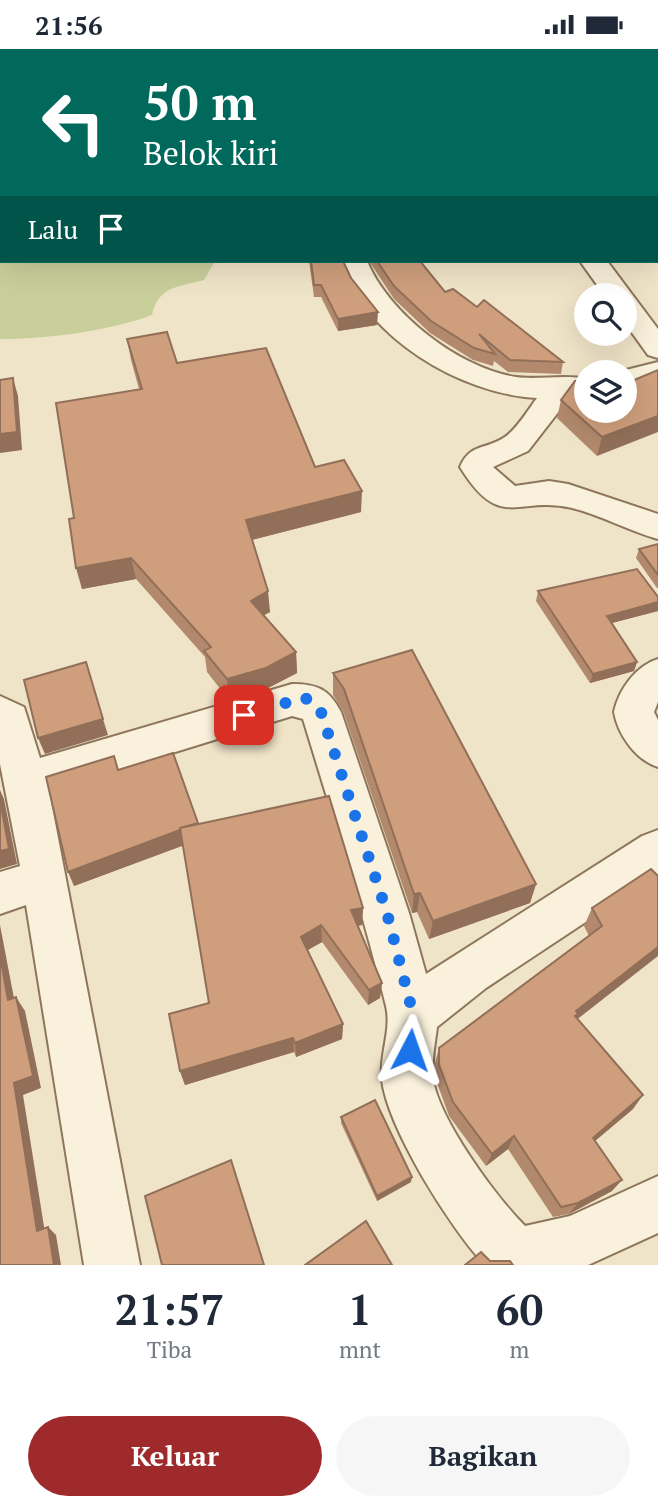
<!DOCTYPE html>
<html lang="id">
<head>
<meta charset="utf-8">
<style>
	body { margin:0; font-family:"PT Serif",serif; background:#f6f6f7; color:#1f2937; height:100vh; display:flex; flex-direction:column; font-size:26px; white-space:nowrap }
	* { box-sizing:border-box; margin:0 }
	p { font-size:23px; color:#747a83 }
	.icon { flex:none; width:38px; height:38px; fill:none; stroke:currentColor; stroke-width:2; stroke-linecap:round; stroke-linejoin:round }
	.map { position:relative; height:1216px; overflow:hidden }
	.drawer { display:flex; flex-direction:column; background:#fff; flex:1 }
	.drawer>* { flex:none }
	.guide { position:absolute; left:0px; top:0px; width:658px; height:214px; box-shadow:0 7px 28px #0002; background:#00695c; color:#fff; overflow:hidden }
	.buttons { position:absolute; left:574px; top:234px; display:grid; gap:14px }
	.buttons a { display:grid; place-items:center; width:63px; height:63px; border-radius:50%; background:#fff; box-shadow:0 7px 28px #0002; font-size:35px }
	.pin { position:absolute; display:grid; place-items:center; width:60px; height:60px; color:#fff; margin:-30px; border-radius:14px; box-shadow:0 4px 10px #0006 }
	.me { position:absolute; width:77px; margin:-38px; rotate:4deg; stroke-linejoin:round; filter:drop-shadow(0 0 5px #0008) }
	.turn { display:flex; align-items:center; gap:24px; height:147px; padding:0 28px; font-size:32px }
	.turn .icon { width:91px; height:91px; stroke-width:2.5 }
	.turn b { display:block; font-size:49px; line-height:60px }
	.then { display:flex; align-items:center; height:66px; padding:0 28px; background:#0003; gap:14px; font-size:26px }
	.eta { display:flex; justify-content:space-evenly; align-items:center; height:119px; text-align:center }
	.eta b { font-size:42px; font-weight:600; line-height:49px }
	.action { display:flex; gap:14px; margin-top:auto; padding:14px 28px }
	.action a { flex:1; height:80px; border-radius:42px; background:#9e2a2b; color:#fff; font-size:28px; font-weight:600; line-height:80px; text-align:center }
	.action a+a { background:#f6f6f7; color:#1f2937 }
	.status { display:flex; justify-content:space-between; align-items:center; height:49px; padding:0 35px; background:#fff; direction:ltr }
	.status svg { height:19px; fill:currentColor }
	.map>svg:first-child { display:block }
	.green { fill:#c9cf9b }
	.lines { fill:none; stroke-linecap:round; stroke-linejoin:round }
	.stream { fill:#6f938a; fill-rule:evenodd }
	.minor-casing { stroke:#8d765c; stroke-width:4 }
	.minor { fill:#faf1dc; fill-rule:evenodd }
	.wall { fill:#b2896c }
	.shaded-wall { fill:#916f58 }
	.building { fill:#cf9f7d; stroke:#916f58; stroke-width:2 }
	.route { stroke:#1a73e8; stroke-width:12; stroke-dasharray:0 21.6 }
</style>
</head>
<body>
<div class="status"><b>21:56</b><svg viewBox="0 0 49 12"><path d="M0 12V9h3v3zM5 12V6h3v6zM10 12V3h3v9zM15 12V0h3v12zM26 1h20v11H26zM47 4h2v5h-2z"/></svg></div>
<div class="map">
<svg width="658" height="1216" viewBox="0 0 658 1216">
	<rect width="100%" height="100%" fill="#f0e4c8"/>
	<g class="green">
		<path d="M97,0H658V51L656,2Z"/>
		<path d="M0,73L2,212H215L204,231C179,238 158,237 152,266C113,281 42,291 0,290Z"/>
	</g>
	<g class="lines">
		<g class="stream">
			<rect x="656" y="63" width="2" height="4"/>
			<rect x="0" y="176" width="2" height="6"/>
		</g>
		<g class="minor-casing">
			<g id="minor">
				<path d="M658,177V193L656,194V178Z"/>
				<path d="M341,212H367C389,265 459,319 516,328C538,331 567,325 586,330V346L570,348L528,402L493,418L515,437L549,432L568,435L658,465V490C629,482 601,466 572,459C517,446 501,484 460,418C470,394 486,401 505,388C517,380 528,361 537,349C461,345 364,288 341,212Z"/>
				<path d="M580,212H607L658,280V309L648,306L625,274V247H605Z"/>
				<path d="M658,313V331L625,339V324H614Z"/>
				<path d="M658,610V653L654,663L658,671V718C636,711 618,686 614,663C619,640 636,617 658,610Z"/>
				<path d="M292,635C317,635 329,640 341,663L409,864L426,925L642,787L658,781V825L486,939L437,978C435,995 431,1014 433,1031C440,1072 496,1148 525,1177L570,1167L658,1127V1184L588,1216H485C451,1180 388,1080 382,1031C379,1006 392,981 386,957C362,860 332,765 303,670L292,667L49,742L140,1216H84L26,856L0,865V823L20,817L0,715V647L24,658L40,709Z"/>
			</g>
		</g>
		<use href="#minor" class="minor"/>
	</g>
	<g class="wall">
		<path d="M0,0H75V2H2V63H0Z"/>
		<path d="M309,212H343L351,229L377,276L338,282L321,248H314Z"/>
		<path d="M369,212H420L445,243L477,258L563,313L561,325L508,323L494,312L493,317L473,311L430,284L394,250Z"/>
		<path d="M127,290L177,314L315,418L361,463L252,491L270,563L264,566L296,603L297,624L268,639L229,651L207,623L205,608L136,530L82,540L74,469L139,340L131,311Z"/>
		<path d="M561,351L625,362L597,407L557,369Z"/>
		<path d="M658,495V539H657L636,509L639,500Z"/>
		<path d="M538,542L658,562L612,574L637,613L634,622L590,634L536,552Z"/>
		<path d="M333,624L536,835L530,854L429,890L417,863L412,864L343,662L333,646Z"/>
		<path d="M118,721L198,774L363,859L362,876L357,877L382,934L380,949L368,956L322,893L307,901L343,975L342,990L296,1008L294,1003L185,1036L180,1022L209,954L183,796L74,837Z"/>
		<path d="M651,820L578,970L633,1060L595,1092L612,1142L569,1165L553,1168L508,1100L486,1117L449,1067L436,1031L435,1014L439,999L589,887L584,877L592,859Z"/>
		<path d="M341,1068L411,1133L377,1152L341,1074Z"/>
	</g>
	<g class="shaded-wall">
		<rect x="656" y="118" width="2" height="12"/>
		<path d="M378,263L377,276L338,282V270Z"/>
		<path d="M13,329L18,347L22,401L0,404V385Z"/>
		<path d="M658,367V383L597,407L602,388Z"/>
		<path d="M362,442L361,463L247,492L246,471Z"/>
		<path d="M131,509L136,530L82,540L76,519Z"/>
		<path d="M268,542L270,563L253,572L251,552Z"/>
		<path d="M658,553V562L604,576L607,567Z"/>
		<path d="M296,603L297,624L268,639L229,651L227,630Z"/>
		<path d="M637,613L634,622L590,634L593,625Z"/>
		<path d="M103,670L108,686L45,705L38,689Z"/>
		<path d="M0,741L4,750L17,815L0,820Z"/>
		<path d="M198,774L201,790L74,837L68,823Z"/>
		<path d="M536,835L530,854L429,890L433,872Z"/>
		<path d="M420,844L417,863L412,864L414,845Z"/>
		<path d="M363,859L362,876L350,878L351,861Z"/>
		<path d="M0,876L17,965L8,951L0,907Z"/>
		<path d="M321,876L322,893L301,905V888Z"/>
		<path d="M658,898V907L575,972L576,962Z"/>
		<path d="M382,934L380,949L368,956L369,941Z"/>
		<path d="M16,948L25,962L41,1039L23,1046L46,1190L37,1182L14,1034Z"/>
		<path d="M343,975L342,990L296,1008L295,994Z"/>
		<path d="M293,989L294,1003L185,1036L180,1022Z"/>
		<path d="M643,1046L633,1060L583,1102L593,1089Z"/>
		<path d="M514,1087L508,1100L486,1117L492,1105Z"/>
		<path d="M412,1128L411,1133L377,1152V1147Z"/>
		<path d="M622,1131L612,1142L569,1165L578,1154Z"/>
		<path d="M48,1178L56,1186L61,1216H54Z"/>
	</g>
	<g class="building">
		<path d="M0,0H72L70,2H2V42H0Z"/>
		<rect x="656" y="70" width="2" height="48"/>
		<path d="M311,212H343L351,229L378,263L338,270L321,236H314Z"/>
		<path d="M377,212H420L445,243L453,240L477,258L484,251L563,313L510,311L479,285L495,305L474,299L431,272L394,237Z"/>
		<path d="M167,283L177,314L266,299L315,418L344,411L362,442L246,471L268,542L251,552L296,603L266,619L227,630L204,602L211,598L131,509L76,519L69,470L74,469L56,354L142,340L127,290Z"/>
		<path d="M658,321V367L602,388L561,351L575,332L586,330V362H625V332L627,334Z"/>
		<path d="M13,329L17,383L0,385V331Z"/>
		<path d="M658,495V526L639,500Z"/>
		<path d="M637,520L658,548V553L607,567L637,613L593,625L538,542Z"/>
		<path d="M412,601L536,835L433,872L420,844L414,845L344,640L333,624Z"/>
		<path d="M86,613L103,670L38,689L24,631Z"/>
		<path d="M173,704L198,774L180,779V781L68,823L46,728L114,707L118,721Z"/>
		<path d="M329,747L363,859L351,861L382,934L369,941L321,876L301,888L343,975L295,994L293,989L180,1022L169,965L209,954L180,779Z"/>
		<path d="M0,751L9,800L0,802Z"/>
		<path d="M651,820L658,827V898L576,962L578,965L575,967L643,1046L593,1089L622,1131L578,1154L561,1158L514,1087L492,1105L453,1053L439,1016V999L602,877L592,859Z"/>
		<path d="M0,907L8,951L16,948L33,1027L14,1034L37,1182L48,1178L54,1216H0Z"/>
		<path d="M375,1051L412,1128L377,1147L341,1068Z"/>
		<path d="M231,1111L264,1216H162L145,1147Z"/>
		<path d="M366,1172L392,1216H305Z"/>
		<path d="M481,1203L490,1212H510L513,1216H465Z"/>
	</g>
	<g class="lines">
		<path class="route" d="M244,666L303,649L311,651L321,663L387,864L413,965L410,1001"/>
	</g>
</svg>
<div class="buttons">
<a><svg class="icon" aria-label="search" viewBox="0 0 24 24"><circle cx="10" cy="10" r="6"/><path d="M15 15l6 6"/></svg></a>
<a><svg class="icon" aria-label="layers" viewBox="0 0 24 24"><path d="M12 4l9 5-9 5-9-5zM3 14l9 5 9-5"/></svg></a>
</div>
<div class="pin" style="left:244px;top:666px;background:#d93025"><svg class="icon" aria-label="arrive" viewBox="0 0 24 24"><path d="M6 21V4h12l-3 4 3 4H6"/></svg></div>
<svg class="me" style="left:410px;top:1001px" viewBox="-20 -20 40 40"><path d="M0-17L14 15 0 8-14 15z" fill="#1a73e8" stroke="#fff" stroke-width="4"/></svg>
<div class="guide">
<div class="turn"><svg class="icon" aria-label="left" viewBox="0 0 24 24"><path d="M17 20v-9H6M10 6l-5 5 5 5"/></svg><div><b>50 m</b>Belok kiri</div></div>
<div class="then">Lalu<svg class="icon" aria-label="arrive" viewBox="0 0 24 24"><path d="M6 21V4h12l-3 4 3 4H6"/></svg></div>
</div>
</div>
<section class="drawer">
<div class="eta">
<div><b>21:57</b><p>Tiba</p></div>
<div><b>1</b><p>mnt</p></div>
<div><b>60</b><p>m</p></div>
</div>
<div class="action"><a>Keluar</a><a>Bagikan</a></div>
</section>
</body>
</html>
